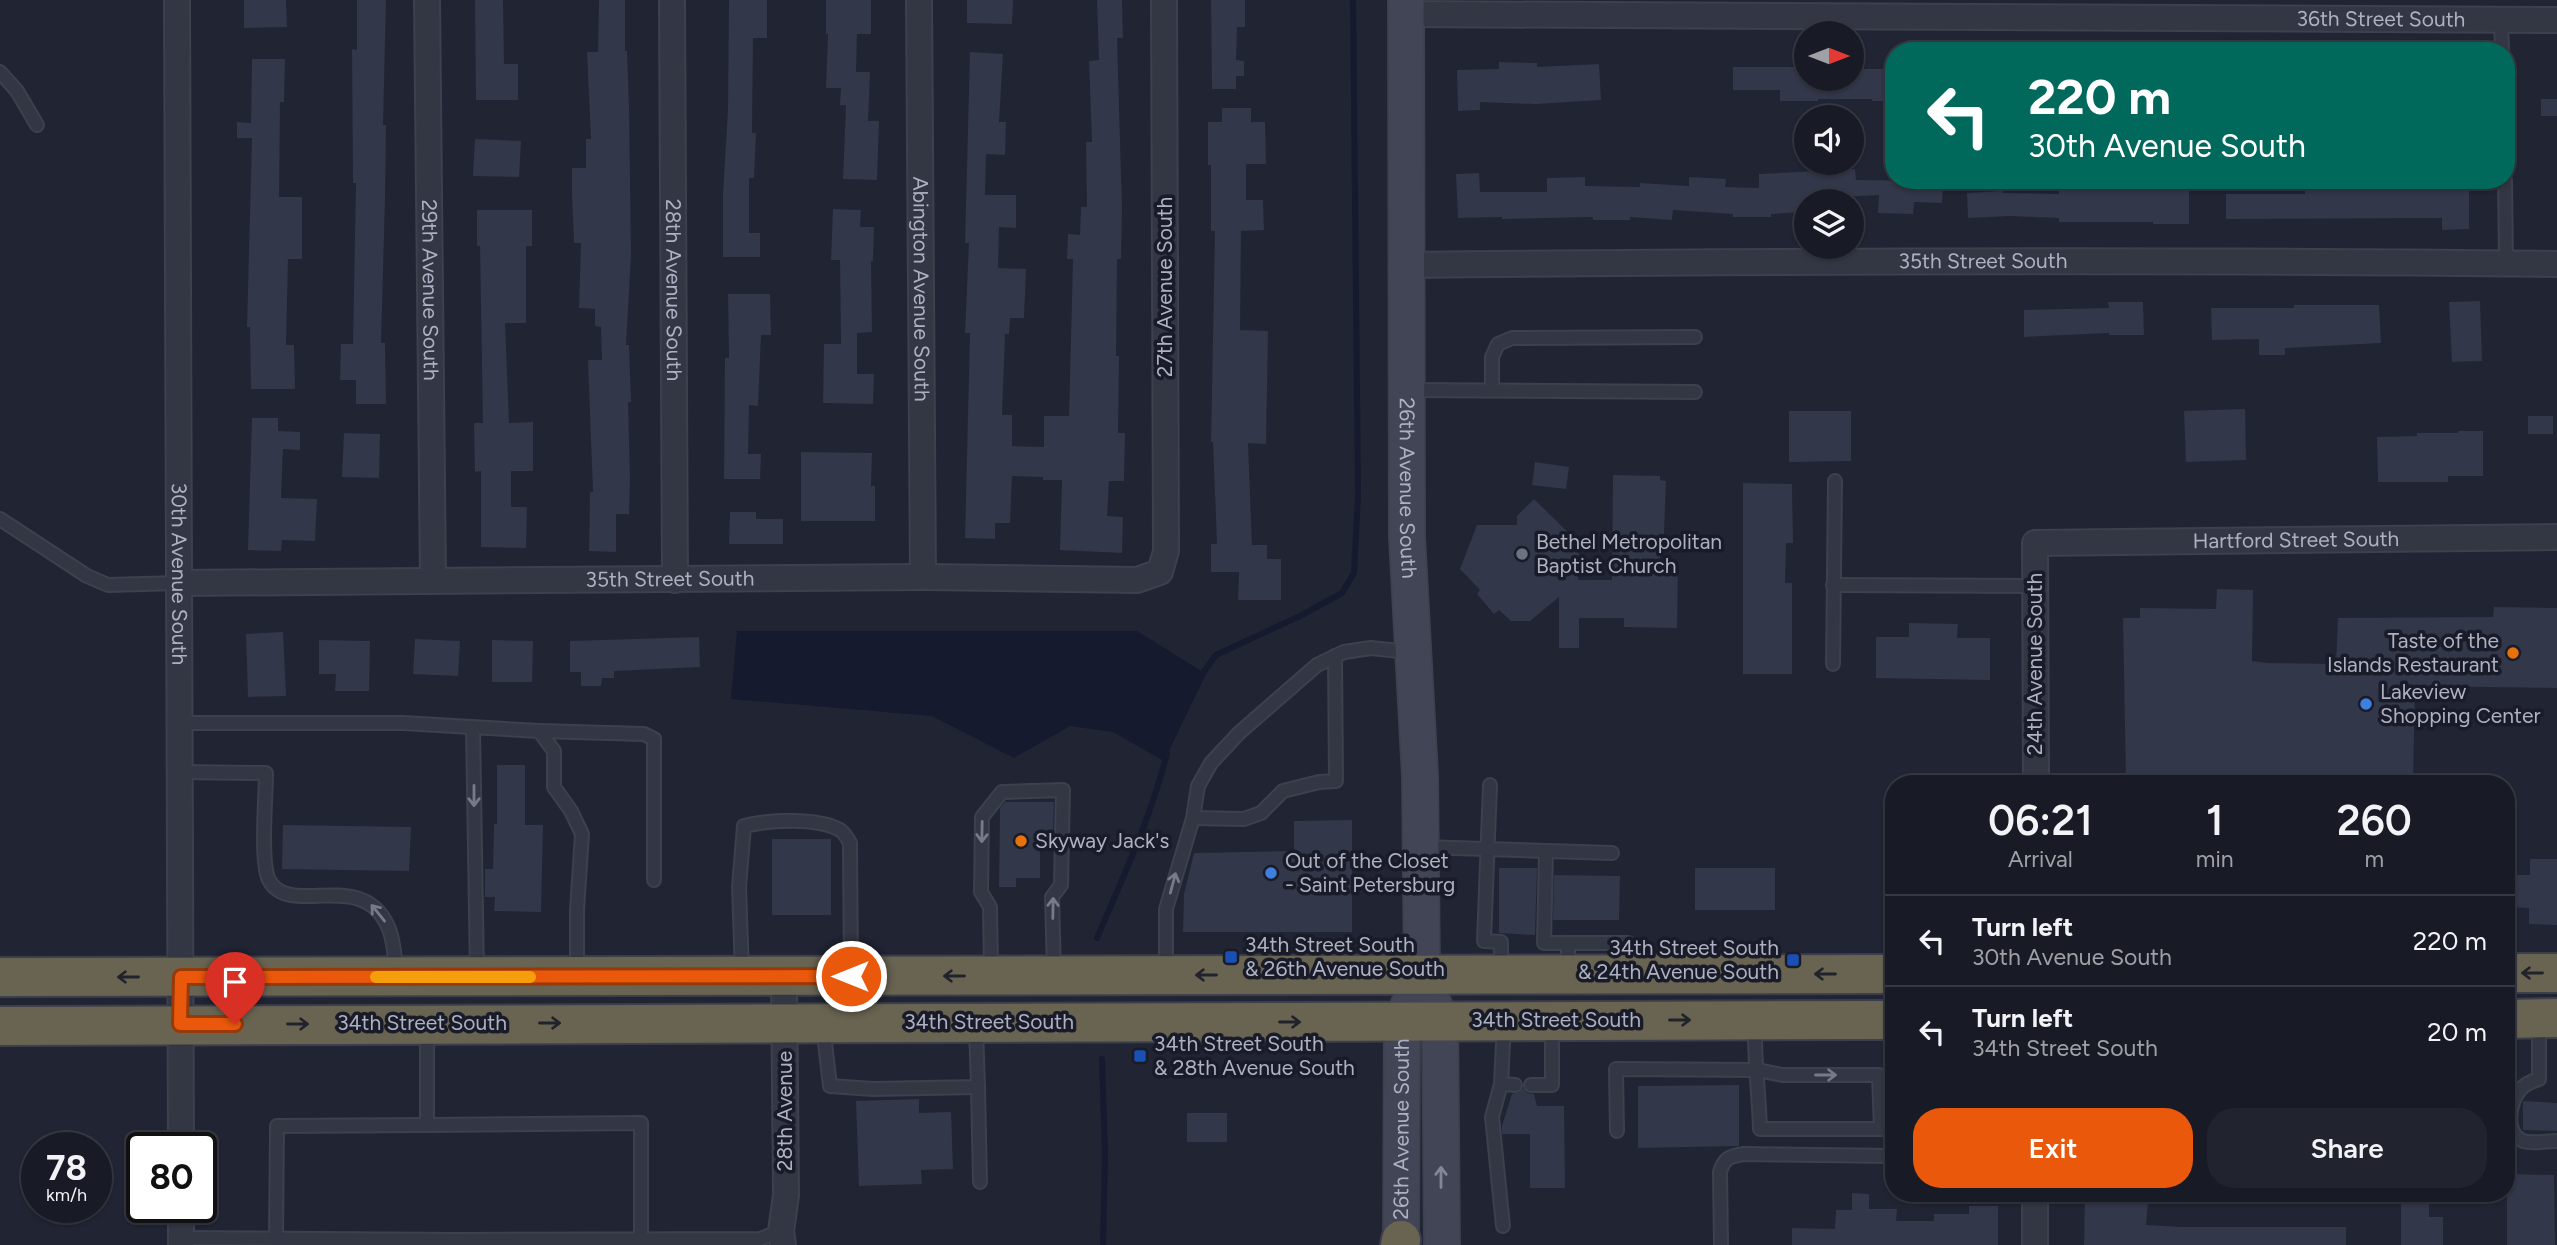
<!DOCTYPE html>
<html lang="en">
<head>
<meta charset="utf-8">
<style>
	body { margin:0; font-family:Figtree,sans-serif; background:#21242e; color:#f1f3f6; height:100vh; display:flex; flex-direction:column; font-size:26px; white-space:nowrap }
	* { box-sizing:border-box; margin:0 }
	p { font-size:23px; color:#9fa1a7 }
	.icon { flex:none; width:38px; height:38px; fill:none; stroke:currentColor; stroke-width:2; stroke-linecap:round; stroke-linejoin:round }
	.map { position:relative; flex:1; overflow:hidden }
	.details { position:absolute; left:1885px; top:775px; width:630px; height:427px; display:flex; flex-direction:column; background:#181b26; border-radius:28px; box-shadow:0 2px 5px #0004,0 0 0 2px #363943 }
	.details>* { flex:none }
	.hud { position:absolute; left:1885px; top:42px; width:630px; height:147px; border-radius:28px; box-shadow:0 2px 5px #0004,0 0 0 2px #363943; background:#00695c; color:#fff; overflow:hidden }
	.needle { width:46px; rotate:90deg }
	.tools { position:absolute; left:1794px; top:21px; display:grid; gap:14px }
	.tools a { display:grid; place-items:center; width:70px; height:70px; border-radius:50%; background:#181b26; box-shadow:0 2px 5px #0004,0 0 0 2px #363943; font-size:35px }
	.speed { position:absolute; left:21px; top:1132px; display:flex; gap:14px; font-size:35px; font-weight:700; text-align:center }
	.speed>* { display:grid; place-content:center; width:91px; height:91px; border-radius:50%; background:#181b26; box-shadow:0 2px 5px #0004,0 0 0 2px #363943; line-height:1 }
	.speed small { font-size:18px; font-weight:400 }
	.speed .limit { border:4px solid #111; border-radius:10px; background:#fff; color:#111 }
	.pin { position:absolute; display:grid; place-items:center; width:60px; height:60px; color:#fff; margin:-72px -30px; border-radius:50% 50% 50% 0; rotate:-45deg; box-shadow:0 0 7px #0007 }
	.pin .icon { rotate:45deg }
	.me { position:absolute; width:77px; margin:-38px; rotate:270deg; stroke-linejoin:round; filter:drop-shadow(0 0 5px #0008) }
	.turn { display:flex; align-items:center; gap:24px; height:147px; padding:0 28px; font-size:32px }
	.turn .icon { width:91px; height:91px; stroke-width:2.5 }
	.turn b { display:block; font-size:49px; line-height:60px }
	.eta { display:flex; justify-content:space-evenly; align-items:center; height:119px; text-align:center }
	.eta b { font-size:42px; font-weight:600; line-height:49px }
	.action { display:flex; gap:14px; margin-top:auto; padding:14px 28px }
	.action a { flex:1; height:80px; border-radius:28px; background:#ea580c; color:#fff; font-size:28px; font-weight:600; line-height:80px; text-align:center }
	.action a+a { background:#21242e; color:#f1f3f6 }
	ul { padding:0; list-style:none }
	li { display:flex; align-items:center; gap:21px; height:91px; padding:0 28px; border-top:2px solid #363943 }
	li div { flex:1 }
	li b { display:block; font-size:26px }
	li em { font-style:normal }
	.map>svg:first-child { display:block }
	.water { fill:#151a2f }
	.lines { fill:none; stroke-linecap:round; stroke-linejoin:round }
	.stream { stroke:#151a2f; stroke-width:6 }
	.building { fill:#323749 }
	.lane-casing { stroke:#3d404d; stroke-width:16 }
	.street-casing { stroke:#3d404d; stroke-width:28 }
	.secondary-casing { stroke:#3d404d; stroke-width:38 }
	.highway-casing { stroke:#3b3e4b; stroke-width:42 }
	.lane { stroke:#333744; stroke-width:12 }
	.street { stroke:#333744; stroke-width:24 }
	.secondary { stroke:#424556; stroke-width:35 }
	.highway { stroke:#696451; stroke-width:38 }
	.oneway { stroke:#767a89 }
	.oneway2 { stroke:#21232c }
	.oneway3 { stroke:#828696 }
	.route-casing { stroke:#983908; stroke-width:18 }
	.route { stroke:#ea580c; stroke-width:12 }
	.slow { stroke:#f59e0b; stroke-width:12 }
	.worship-dot { fill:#6b7280; stroke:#191c28; stroke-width:2.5 }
	.food-dot { fill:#e8710a; stroke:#191c28; stroke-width:2.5 }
	.shop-dot { fill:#3f7fe0; stroke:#191c28; stroke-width:2.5 }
	.transit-dot { fill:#1a4fb4; stroke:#191c28; stroke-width:2.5 }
	.labels { text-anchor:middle; stroke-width:7; stroke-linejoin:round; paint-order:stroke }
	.street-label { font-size:21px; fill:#adb1c1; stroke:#191c28 }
	.poi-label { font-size:21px; fill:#adb1c1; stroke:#191c28; text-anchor:start }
</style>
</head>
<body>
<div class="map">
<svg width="2557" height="1245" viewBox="0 0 2557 1245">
	<rect width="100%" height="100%" fill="#202433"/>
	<path class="water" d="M737,631H1137L1206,674L1164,761L1113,732L1070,726L1014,758L932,716L731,699Z"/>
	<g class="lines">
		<g class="stream">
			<path d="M1200,677L1216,655L1302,615L1342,593L1354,573L1358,495L1353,0"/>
			<path d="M1097,938C1123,877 1151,818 1167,753"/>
			<path d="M1102,1059L1105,1155L1103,1245"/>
		</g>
	</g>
	<g class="building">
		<path d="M244,0H286L287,27L244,28Z"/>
		<path d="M357,0H386L383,125H386L385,200L381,343H385L386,404H356V380H340L341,344H353L356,183H353L352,49L357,50Z"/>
		<path d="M475,0H503L504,64H518V100H476Z"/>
		<path d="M599,0H625V51H627L629,107L631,255L626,345H629L631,402H628L630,478L629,514H616V552L589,551L590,492H593L588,360H602L601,327L595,326V309L579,308L581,243H574L572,192V168H586V139H591L587,52H598Z"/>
		<path d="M729,0H767V38H753L752,133H756L754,178H749V233H760V257H723V193L728,110Z"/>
		<path d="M826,0H871V34H857L856,72H870L868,121H879L877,180L843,179L846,105H840L841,88H826L828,34H826Z"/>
		<path d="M967,0H1013L1012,24L967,23Z"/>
		<path d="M1097,0H1122L1123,38H1117L1122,208L1121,259H1117L1116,356H1119L1118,433H1125L1124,481H1109L1107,516L1123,517L1122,553L1060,550L1062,480H1043V477L1012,476L1010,523H995V539L965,538L970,333H965L969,243H965L970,52L1003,54L999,122H1006L1005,155L986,154L985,195H1016V228L999,227L998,268L1026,269L1024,318H1010L1009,334H1005L1002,415H1012V446L1044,447V416H1069L1073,259H1067L1068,234L1080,235L1081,207H1087L1086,142H1092L1089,61L1099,60Z"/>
		<path d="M1211,0H1245V27H1237L1236,60L1244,61V76H1236V89H1212Z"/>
		<path d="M252,59H285L284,102H280L279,197H302V259H288L286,345H294L295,389H251L250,327H247L252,138H237V122L251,123Z"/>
		<path d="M1499,62L1537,63V67L1599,64L1601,100L1536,104L1480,102V110L1458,111L1457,70L1499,69Z"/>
		<path d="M1733,67H1806V79H1852V69H1894V101H1872V99H1818V101H1780V90H1733Z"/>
		<rect x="2541" y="99" width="16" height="17"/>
		<path d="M1222,108H1251V122H1265L1266,164H1246V200H1263L1264,230L1241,231L1240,330L1268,331L1266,444L1248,443L1252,545H1267V559H1281V600H1238L1239,572H1211V544H1217L1213,442H1211L1215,231H1211V165H1208V122H1222Z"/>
		<path d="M475,139L521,141L519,177L473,176Z"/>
		<path d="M1855,169L1856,180L1943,181L1942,203L1914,202L1913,214L1878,213L1879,195L1822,198V201H1806V212L1771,214V217H1733V214L1673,210L1672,220L1630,217V220H1593V217L1502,219V217L1458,218L1456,174L1479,173L1480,192H1547V178L1585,177V186L1640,187V183L1689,186V177L1726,179L1725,187L1759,188V174Z"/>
		<path d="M2153,180H2189V224H2153V222H2059V218L2009,216L1968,218L1967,193L2003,191V193L2059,194V189L2153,188Z"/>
		<path d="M2305,180L2384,182V190H2441V183L2469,182V229L2442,230V218L2226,219V194H2305Z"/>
		<path d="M833,209L861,210L860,227H874L873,261H871L872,332L857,333V374H874L873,404L823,403L824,344H841L840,260H831Z"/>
		<path d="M477,210H532V246H526V323H505L509,423L533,422V471H511V507H527L526,548L481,547V471L475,472L474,423H483L480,246H477Z"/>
		<path d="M728,294H770L771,335H761L758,406L749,405L748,454H761L760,479H724L725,358H729Z"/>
		<path d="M2480,301L2482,361L2452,362L2449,302Z"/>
		<path d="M2108,302H2143L2144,335H2109V333L2024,337V310L2109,308Z"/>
		<path d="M2294,305H2379L2381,343L2285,348V355H2259V339L2212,340L2211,308H2294Z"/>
		<path d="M2245,409L2246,460L2186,462L2184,411Z"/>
		<path d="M1789,411H1851V461L1789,462Z"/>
		<rect x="2528" y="416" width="25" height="18"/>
		<path d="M252,418H278V431L300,432V450L283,449L281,498L317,499L315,541L282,540L281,551L248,550Z"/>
		<path d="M2458,431H2483V476H2448V482H2378L2377,437L2417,436V433H2458Z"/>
		<path d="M344,433L380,434L379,478L342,477Z"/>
		<path d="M801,452L872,453L871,486H875V521H801Z"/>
		<path d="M1535,462L1569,467L1566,489L1532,485Z"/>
		<path d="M1613,475L1660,476V480L1666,481L1664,534H1660V566L1678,567L1677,628L1624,627V618H1579V648H1559V597L1530,621H1511L1499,610L1494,614L1477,594L1480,590L1460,569L1477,525H1517V516L1534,499L1579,543L1578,580H1612Z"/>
		<path d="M1743,483L1792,484L1793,543H1786L1785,583H1792V674H1743Z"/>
		<path d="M730,512H756V519H783V544H729Z"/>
		<path d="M2217,589L2253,590L2252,661L2267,663L2336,664L2338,618L2493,617L2494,607L2557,608V688L2415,686L2413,783H2126L2123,618H2140V608L2216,609Z"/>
		<path d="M1909,623L1958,624L1957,638H1990V680L1876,678V637H1909Z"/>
		<path d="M283,632L286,696L248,697L246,634Z"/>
		<path d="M699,637L700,667L614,671V678H602L601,686H581V672H570V641Z"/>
		<path d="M415,639L460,641L458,676L413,674Z"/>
		<path d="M319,640L370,641L369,691H335L336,674H319Z"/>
		<path d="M492,640L533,641L532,682H492Z"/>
		<path d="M497,765H525V825H543L541,912L494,911L495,897H485V869H493L494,824H497Z"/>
		<path d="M1005,802H1054L1053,836L1040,835V878H1016V887H999L1000,808Z"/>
		<path d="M1352,820V932H1183L1184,894L1194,853L1294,851V821Z"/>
		<path d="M283,825L411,827L409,871L282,869Z"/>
		<rect x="772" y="839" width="59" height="76"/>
		<path d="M2530,859H2557V925L2529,924V908L2506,907V875H2530Z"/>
		<path d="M1499,868H1537L1535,935L1499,933Z"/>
		<rect x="1695" y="868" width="80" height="42"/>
		<path d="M1554,875L1620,876L1619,920H1553Z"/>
		<path d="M1739,1085V1146L1638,1148V1086Z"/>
		<path d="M1523,1088L1527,1093L1534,1094L1537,1106H1564L1565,1188H1530V1134H1502V1126L1512,1094L1519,1092Z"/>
		<path d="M919,1099V1113L951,1112L953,1169L921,1170L922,1184L859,1186L856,1101Z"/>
		<path d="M2523,1101L2557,1103V1131L2523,1130Z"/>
		<rect x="1187" y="1113" width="40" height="29"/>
		<path d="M2507,1174L2554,1175L2555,1245H2507Z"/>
		<path d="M1852,1193L1869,1194V1209H1897L1896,1221H1934V1214H1969V1206H1998V1245H1792V1228L1835,1229L1836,1210H1852Z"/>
		<path d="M2085,1194H2113V1198L2148,1200L2146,1225L2181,1227H2346V1245H2084Z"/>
		<path d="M2401,1194H2429V1217H2443V1245H2401Z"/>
	</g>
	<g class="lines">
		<g class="lane-casing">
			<g id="lane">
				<path d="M2501,19L2502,51"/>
				<path d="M0,72L17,91L37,125"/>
				<path d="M2505,180L2506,263"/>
				<path d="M1407,390L1695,392"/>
				<path d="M1492,390V357L1498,344L1512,338L1695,337"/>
				<path d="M0,519L87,576L108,585L178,583"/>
				<path d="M1833,585L2035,586"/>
				<path d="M1833,664L1835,481"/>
				<path d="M179,723H403L539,731L554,751V787L571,811L582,834L577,910V973"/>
				<path d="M473,728L477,973"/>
				<path d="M539,731L644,734L654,739V880"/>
				<path d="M180,772L266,773C266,796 260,862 269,880C289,919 364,866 389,929C394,942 395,957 396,971"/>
				<path d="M1490,785L1484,941L1501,942V971"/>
				<path d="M1193,818L1244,819L1261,813L1283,791L1319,782L1336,781L1335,656"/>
				<path d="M1421,847L1612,853"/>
				<path d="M1546,851L1544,943H1568V970"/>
				<path d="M1568,943H1628"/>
				<path d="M991,970L990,907L981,892L982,817L1002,792L1063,790L1061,885L1052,897L1054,972"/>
				<path d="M742,972L739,887L744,826C768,820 817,817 840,830C845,833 847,838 850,843L851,972"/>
				<path d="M1166,972V909L1193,818L1198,786L1211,763L1239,733L1317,665L1344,652L1371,648L1409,652"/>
				<path d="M2539,1023V1079C2532,1081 2525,1084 2520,1090C2509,1102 2504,1134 2523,1141C2532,1144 2547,1141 2557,1141"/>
				<path d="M1504,1024L1501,1084L1515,1085"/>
				<path d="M823,1026L830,1086L873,1089L978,1087L976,1027"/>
				<path d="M427,1027V1125L641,1123V1239"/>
				<path d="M1501,1084L1492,1117L1503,1226"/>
				<path d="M1531,1085H1552V1026"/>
				<path d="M978,1087L980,1182"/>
				<path d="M1617,1131L1616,1069L1758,1070L1782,1075H1879L1881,1129H1760C1759,1094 1754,1059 1755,1024"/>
				<path d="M181,1238L457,1240L760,1239L781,1231"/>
				<path d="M276,1240L277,1126L427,1125"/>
				<path d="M1721,1245L1720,1172C1724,1158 1730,1156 1744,1154L1894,1156"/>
			</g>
		</g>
		<g class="street-casing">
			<g id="street">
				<path id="s1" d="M177,0L181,1148"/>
				<path id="s2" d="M427,0L433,580"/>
				<path id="s3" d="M672,0L675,580"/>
				<path id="s4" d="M919,0L923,577"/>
				<path id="s5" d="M1406,14L2557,20"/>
				<path id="s6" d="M1407,265C1790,261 2174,259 2557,264"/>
				<path id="s7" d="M178,583L923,577L1137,580L1160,572L1166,551L1164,0"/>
				<path id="s8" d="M2036,784L2035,543L2557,537"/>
				<path d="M181,1208V1245"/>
				<path d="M783,1245L781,1231L786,1195L784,976"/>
				<path d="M2035,1245V1194"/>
			</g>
		</g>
		<g class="secondary-casing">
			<g id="secondary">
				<path id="s9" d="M1406,0L1407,537L1420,776L1422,975L1440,1020L1442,1245"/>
				<path id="s10" d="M1401,1245L1402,1021L1412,997"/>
			</g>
		</g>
		<g class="highway-casing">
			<g id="highway">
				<path d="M2506,973H2557"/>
				<path d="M0,977L1894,974"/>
				<path d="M2506,1019L2557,1018"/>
				<path d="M0,1026L1894,1020"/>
				<path d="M1400,1245L1401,1240"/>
			</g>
		</g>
		<use href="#lane" class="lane"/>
		<use href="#street" class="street"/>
		<use href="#secondary" class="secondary"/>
		<use href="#highway" class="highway"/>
	</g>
	<defs><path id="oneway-shaft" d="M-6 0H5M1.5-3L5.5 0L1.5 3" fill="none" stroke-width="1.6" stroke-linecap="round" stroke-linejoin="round" transform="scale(1.75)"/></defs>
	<g class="oneway">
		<use href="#oneway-shaft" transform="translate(474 796) rotate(90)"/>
		<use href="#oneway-shaft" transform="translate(982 832) rotate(91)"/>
		<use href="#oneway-shaft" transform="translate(1173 883) rotate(-75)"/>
		<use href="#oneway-shaft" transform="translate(1053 908) rotate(-89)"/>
		<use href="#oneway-shaft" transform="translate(378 913) rotate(-129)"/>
		<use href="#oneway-shaft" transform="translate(1826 1075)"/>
	</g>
	<g class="oneway2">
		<use href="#oneway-shaft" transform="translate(2532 973) rotate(-180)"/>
		<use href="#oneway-shaft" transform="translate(1825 974) rotate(180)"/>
		<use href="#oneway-shaft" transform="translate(1206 975) rotate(180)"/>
		<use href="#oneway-shaft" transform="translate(954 976) rotate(180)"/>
		<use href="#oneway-shaft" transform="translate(128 977) rotate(-180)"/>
		<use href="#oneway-shaft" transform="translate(1680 1020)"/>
		<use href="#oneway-shaft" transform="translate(1290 1022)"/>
		<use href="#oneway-shaft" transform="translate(550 1023)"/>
		<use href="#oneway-shaft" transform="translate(298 1024)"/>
	</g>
	<use class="oneway3" href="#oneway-shaft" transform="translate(1441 1177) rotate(-90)"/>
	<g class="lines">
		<g class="route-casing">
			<path id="route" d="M235,1024H180L181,977L851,976"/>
		</g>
		<use href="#route" class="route"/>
		<path class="slow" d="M376,977H530"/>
	</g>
	<circle class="worship-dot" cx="1522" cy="554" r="7"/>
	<g class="food-dot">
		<circle cx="2513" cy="653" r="7"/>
		<circle cx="1021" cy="841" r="7"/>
	</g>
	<g class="shop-dot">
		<circle cx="2366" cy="704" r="7"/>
		<circle cx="1271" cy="873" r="7"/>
	</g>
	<g class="transit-dot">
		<rect x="1224" y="950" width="14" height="14" rx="3.5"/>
		<rect x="1786" y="953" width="14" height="14" rx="3.5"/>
		<rect x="1133" y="1049" width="14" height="14" rx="3.5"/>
	</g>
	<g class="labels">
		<g class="street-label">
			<text dy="7" stroke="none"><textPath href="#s5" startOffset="975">36th Street South</textPath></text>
			<text dy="7" stroke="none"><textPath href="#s6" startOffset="576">35th Street South</textPath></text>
			<text transform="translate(1165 287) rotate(-90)" y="7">27th Avenue South</text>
			<text dy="7" stroke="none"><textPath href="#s4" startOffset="289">Abington Avenue South</textPath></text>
			<text dy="7" stroke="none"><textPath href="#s2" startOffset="290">29th Avenue South</textPath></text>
			<text dy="7" stroke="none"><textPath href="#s3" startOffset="290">28th Avenue South</textPath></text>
			<text dy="7" stroke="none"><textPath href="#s9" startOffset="488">26th Avenue South</textPath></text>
			<text dy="7" stroke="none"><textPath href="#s8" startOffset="502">Hartford Street South</textPath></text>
			<text dy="7" stroke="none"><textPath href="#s1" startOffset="574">30th Avenue South</textPath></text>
			<text dy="7" stroke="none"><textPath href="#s7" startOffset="492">35th Street South</textPath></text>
			<text transform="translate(2035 664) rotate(-90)" y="7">24th Avenue South</text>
			<text x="1556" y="1027">34th Street South</text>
			<text x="989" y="1029">34th Street South</text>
			<text x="422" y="1030">34th Street South</text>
			<text transform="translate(785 1111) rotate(-90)" y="7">28th Avenue</text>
			<text dy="7" stroke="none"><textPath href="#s10" startOffset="116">26th Avenue South</textPath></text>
		</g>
		<g class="poi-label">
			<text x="1536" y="549">Bethel Metropolitan<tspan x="1536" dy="24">Baptist Church</tspan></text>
			<text x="2499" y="648" text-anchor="end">Taste of the<tspan x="2499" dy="24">Islands Restaurant</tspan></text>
			<text x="2380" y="699">Lakeview<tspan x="2380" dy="24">Shopping Center</tspan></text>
			<text x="1035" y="848">Skyway Jack's</text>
			<text x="1285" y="868">Out of the Closet<tspan x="1285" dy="24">- Saint Petersburg</tspan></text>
			<text x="1245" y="952">34th Street South<tspan x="1245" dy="24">&amp; 26th Avenue South</tspan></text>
			<text x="1779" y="955" text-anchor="end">34th Street South<tspan x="1779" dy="24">&amp; 24th Avenue South</tspan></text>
			<text x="1154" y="1051">34th Street South<tspan x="1154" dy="24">&amp; 28th Avenue South</tspan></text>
		</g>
	</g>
</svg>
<div class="tools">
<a><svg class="needle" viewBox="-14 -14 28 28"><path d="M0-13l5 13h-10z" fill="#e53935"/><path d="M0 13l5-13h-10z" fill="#9fa1a7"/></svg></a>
<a><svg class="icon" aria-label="sound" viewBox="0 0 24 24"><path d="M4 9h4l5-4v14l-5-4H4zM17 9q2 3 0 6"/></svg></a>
<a><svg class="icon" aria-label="layers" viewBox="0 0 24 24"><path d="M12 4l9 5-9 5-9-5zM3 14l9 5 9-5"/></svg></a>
</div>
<div class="speed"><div>78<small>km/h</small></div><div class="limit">80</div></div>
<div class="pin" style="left:235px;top:1024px;background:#d93025"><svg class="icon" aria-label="arrive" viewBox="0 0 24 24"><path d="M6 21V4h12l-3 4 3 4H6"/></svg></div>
<svg class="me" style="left:851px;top:976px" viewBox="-20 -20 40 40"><circle r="17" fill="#ea580c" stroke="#fff" stroke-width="3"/><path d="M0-11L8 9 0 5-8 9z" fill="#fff"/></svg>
<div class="hud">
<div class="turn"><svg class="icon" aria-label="left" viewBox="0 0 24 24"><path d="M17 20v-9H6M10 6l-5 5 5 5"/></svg><div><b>220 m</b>30th Avenue South</div></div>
</div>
<section class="details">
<div class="eta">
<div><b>06:21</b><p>Arrival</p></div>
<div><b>1</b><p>min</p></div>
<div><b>260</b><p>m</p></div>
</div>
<ul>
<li><svg class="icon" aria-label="left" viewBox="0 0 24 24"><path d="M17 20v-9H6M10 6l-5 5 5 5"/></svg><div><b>Turn left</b><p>30th Avenue South</p></div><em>220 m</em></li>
<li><svg class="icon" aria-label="left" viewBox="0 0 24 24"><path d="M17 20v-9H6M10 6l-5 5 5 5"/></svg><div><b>Turn left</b><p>34th Street South</p></div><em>20 m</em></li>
</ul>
<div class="action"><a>Exit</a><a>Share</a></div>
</section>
</div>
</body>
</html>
